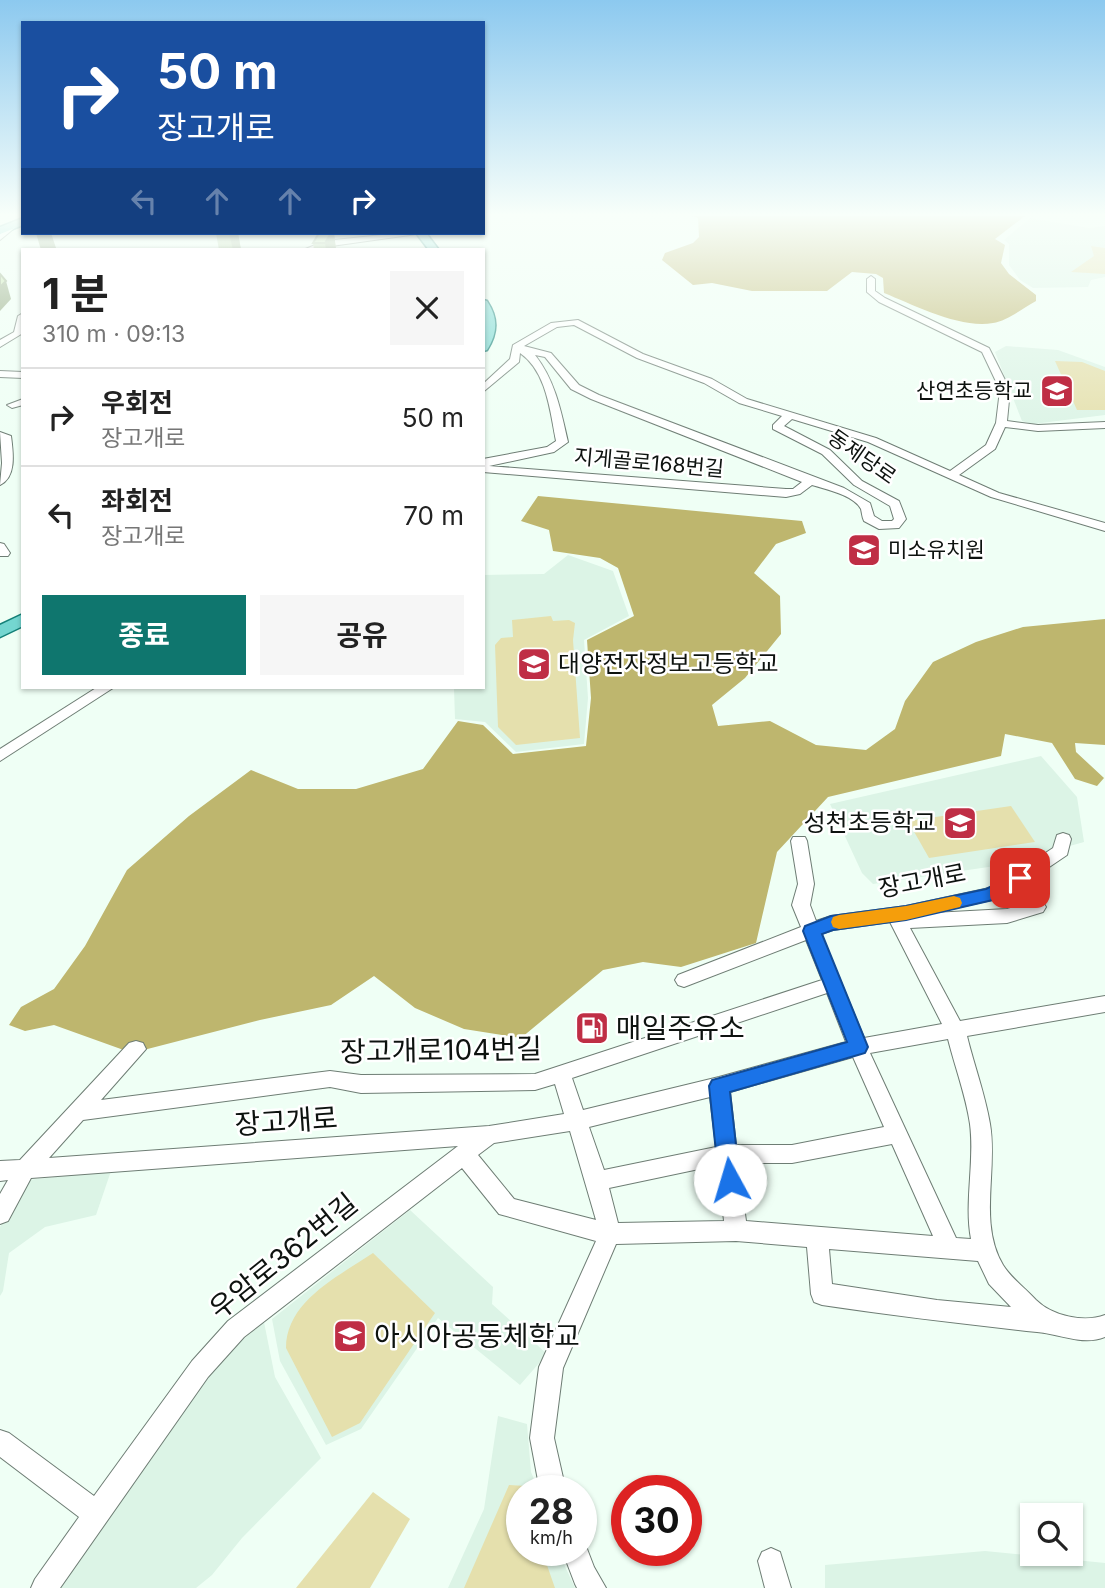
<!DOCTYPE html>
<html lang="ko">
<head>
<meta charset="utf-8">
<style>
	body { margin:0; font-family:Inter,"Noto Sans KR",sans-serif; background:#f6f6f6; color:#222; height:100vh; display:flex; flex-direction:column; font-size:26px; white-space:nowrap }
	* { box-sizing:border-box; margin:0 }
	p { font-size:23px; color:#767676 }
	.icon { flex:none; width:38px; height:38px; fill:none; stroke:currentColor; stroke-width:2; stroke-linecap:round; stroke-linejoin:round }
	.map { position:relative; flex:1; overflow:hidden }
	.drawer { position:absolute; left:21px; top:248px; width:464px; height:441px; display:flex; flex-direction:column; background:#fff; border-radius:0px; box-shadow:0 2px 5px #0004 }
	.drawer>* { flex:none }
	.top-card { position:absolute; left:21px; top:21px; width:464px; height:214px; border-radius:0px; box-shadow:0 2px 5px #0004; background:#1a4fa0; color:#fff; overflow:hidden }
	.controls { position:absolute; left:1020px; top:1503px; display:grid; gap:14px }
	.controls a { display:grid; place-items:center; width:63px; height:63px; border-radius:0px; background:#fff; box-shadow:0 2px 5px #0004; font-size:35px }
	.speed { position:absolute; left:506px; top:1475px; display:flex; gap:14px; font-size:35px; font-weight:700; text-align:center }
	.speed>* { display:grid; place-content:center; width:91px; height:91px; border-radius:50%; background:#fff; box-shadow:0 2px 5px #0004; line-height:1 }
	.speed small { font-size:18px; font-weight:400 }
	.speed .limit { border:10px solid #d22; background:#fff; color:#111 }
	.pin { position:absolute; display:grid; place-items:center; width:60px; height:60px; color:#fff; margin:-30px; border-radius:14px; box-shadow:0 4px 10px #0006 }
	.me { position:absolute; width:77px; margin:-38px; rotate:354deg; stroke-linejoin:round; filter:drop-shadow(0 0 5px #0008) }
	.turn { display:flex; align-items:center; gap:24px; height:147px; padding:0 21px; font-size:32px }
	.turn .icon { width:91px; height:91px; stroke-width:2.5 }
	.turn b { display:block; font-size:49px; line-height:60px }
	.lanes { display:flex; align-items:center; height:66px; padding:0 21px; background:#0003; justify-content:center; gap:35px; direction:ltr }
	.lanes .off { opacity:.35 }
	.round { display:grid; place-items:center; flex:none; width:74px; height:74px; border-radius:0px; background:#f6f6f6 }
	.head { display:flex; align-items:center; justify-content:space-between; height:119px; padding:0 21px }
	h1 { font-size:42px; font-weight:700; line-height:52px }
	.action { display:flex; gap:14px; margin-top:auto; padding:14px 21px }
	.action a { flex:1; height:80px; border-radius:0px; background:#0f766e; color:#fff; font-size:28px; font-weight:700; line-height:80px; text-align:center }
	.action a+a { background:#f6f6f6; color:#222 }
	ul { padding:0; list-style:none }
	li { display:flex; align-items:center; gap:21px; height:98px; padding:0 21px; border-top:2px solid #e0e0e0 }
	li div { flex:1 }
	li b { display:block; font-size:26px }
	li em { font-style:normal }
	.map>svg:first-child { display:block }
	.built { fill:#dcf4e6 }
	.green { fill:#e5e0ad }
	.forest { fill:#beb66e }
	.lines { fill:none; stroke-linecap:round; stroke-linejoin:round }
	.minor-casing { stroke:#6e7d74; stroke-width:2 }
	.major-casing { stroke:#148078; stroke-width:3 }
	.minor { fill:#fff; fill-rule:evenodd }
	.major { fill:#74d6d0; fill-rule:evenodd }
	.wall { fill:#a3c28a }
	.shaded-wall { fill:#859e71 }
	.building { fill:#bee1a1; stroke:#859e71; stroke-width:2 }
	.route { fill:#1a73e8; stroke:#114b97; stroke-width:2 }
	.slow { fill:#f59e0b }
	.labels { text-anchor:middle; stroke-width:5; stroke-linejoin:round; paint-order:stroke }
	.far-poi-label { font-size:21px; fill:#0d120f; stroke:#fff; text-anchor:end }
	.far-street-label { font-size:21px; fill:#0d120f; stroke:#fff }
	.poi-label { font-size:24px; fill:#0d120f; stroke:#fff; text-anchor:start }
	.street-label { font-size:24px; fill:#0d120f; stroke:#fff }
	.near-poi-label { font-size:28px; fill:#0d120f; stroke:#fff; text-anchor:start }
	.near-street-label { font-size:28px; fill:#0d120f; stroke:#fff }
</style>
</head>
<body>
<div class="map">
<svg width="1105" height="1588" viewBox="0 0 1105 1588">
	<rect width="100%" height="100%" fill="#effff5"/>
	<g class="built">
		<path d="M1030,218L1089,228L1105,226V277L1091,280L1088,287L1033,288L1020,280L1009,265V244L1004,240Z"/>
		<path d="M1006,346L1058,350L1105,367V415L1033,424L1022,421L995,352Z"/>
		<path d="M568,555L613,571L629,616L584,640L588,698L584,744L516,752L485,722L455,719L454,688H483V575L544,574Z"/>
		<path d="M1041,756L1077,797L1084,842L1002,865L873,884L862,873L830,804Z"/>
		<path d="M111,1171L96,1215L45,1227L9,1253L3,1291L0,1296V1227L28,1180Z"/>
		<path d="M410,1210L493,1287L492,1304L547,1354L520,1385L438,1318L361,1429L326,1445L280,1361L272,1319Z"/>
		<path d="M264,1322L275,1377L321,1458L242,1538L212,1575L196,1588H58L177,1412L239,1343Z"/>
		<path d="M498,1416L527,1424L531,1472L539,1491H522V1550L558,1551L575,1588H448L484,1509Z"/>
		<path d="M985,1551L1105,1563V1588H825V1565Z"/>
	</g>
	<g class="green">
		<path d="M1091,246L1105,248V274L1071,272L1094,256Z"/>
		<path d="M1055,361L1082,362L1105,371V410H1077Z"/>
		<path d="M551,616L553,621L569,620L575,623L573,640L580,738L516,745L498,727L495,645L501,638L513,637L512,620Z"/>
		<path d="M1011,806L1035,842L929,858L908,821Z"/>
		<path d="M373,1253L435,1313L360,1423L332,1437L286,1348C286,1301 339,1276 373,1253Z"/>
		<path d="M509,1485L526,1486L527,1491H522V1550L542,1551L555,1588H464Z"/>
		<path d="M373,1492L410,1519L370,1588H296Z"/>
	</g>
	<g class="forest">
		<path d="M692,216H1025L995,239L1005,245L1001,263L1009,274L1036,295V301C1023,308 1007,321 993,323C960,329 914,305 884,293L883,278L876,274L852,272L827,291H752L712,283L693,285L662,260L665,253L693,243L699,237L698,218Z"/>
		<path d="M538,496L802,521L806,533L776,544L754,573L780,596L781,634L745,678L712,705L718,726L770,721L816,745L866,750L895,729L905,701L933,662L976,642L1023,627L1105,619V745L1075,743L1076,752L1104,778L1097,786L1075,779L1052,743L1005,734L1001,756L828,797L777,852L756,943L681,967L643,962L603,970L521,1038L464,1029L415,1008L374,976L331,1005L260,1020L132,1053L54,1025L25,1031L9,1025L21,1007L54,989L85,946L127,870L189,816L251,770L298,789H356L423,769L458,721L483,725L513,754L586,746L591,698L587,640L634,616L618,568L600,558L553,551L549,530L521,521Z"/>
	</g>
	<g class="lines">
		<g class="minor-casing">
			<g id="minor">
				<path d="M10,224L17,226L0,240V234Z"/>
				<path d="M401,233L417,234L303,250L325,241Z"/>
				<path d="M871,276L875,279V291L885,298L989,348L1010,390L1007,421L1038,425L1105,422V428L1038,431L1005,427L995,449L959,475L999,493L1105,523V531L991,497L868,442L792,419L784,426L830,450L862,481L899,501L906,519L899,528L879,529L864,521C862,517 862,513 861,509C854,495 825,489 812,485L800,494L786,497L483,472V459L547,447L556,441C550,411 547,372 520,353L519,362L483,392V384L510,359L513,345L551,323L578,320L643,354L712,379L747,399L876,438L950,471L986,445L996,423L1000,390L982,352L879,302L867,292V279ZM574,325L637,358L704,383L739,403L782,416L773,425V429L822,454L854,485L890,506L894,519L892,521H882L874,516L870,503L844,488L599,395L579,385L551,353L524,346L557,327ZM535,355L545,357L571,389L591,399L802,482L793,489H786L489,466L554,452L568,442C561,411 555,380 535,355Z"/>
				<path d="M23,313V333L0,347V340L14,332L18,316Z"/>
				<path d="M0,371L23,372V378L0,377Z"/>
				<path d="M23,399V405L12,408L7,405Z"/>
				<path d="M0,432L11,436C13,452 17,477 0,485L2,463Z"/>
				<path d="M0,543L4,544L10,553L8,556H0Z"/>
				<path d="M96,688H113L0,761V749Z"/>
				<path d="M1063,833L1069,835L1071,839L1067,855L1005,897L933,913L1007,909L1037,900L1043,902L1046,907L1043,912L1007,923L910,928L960,1021L1105,996V1012L967,1036C974,1065 985,1094 990,1124C998,1170 978,1223 1003,1265C1011,1278 1026,1289 1036,1300C1052,1316 1084,1323 1105,1315V1337C1083,1346 1060,1334 1037,1332C965,1324 894,1316 822,1305L814,1302L811,1294L807,1247L736,1241L616,1244L563,1368L554,1438L566,1491H540L530,1438L539,1367L596,1241L499,1214L462,1168L244,1337L208,1377L60,1588H31L35,1579L79,1517L0,1457V1430L9,1433L94,1496L192,1361L228,1321L458,1146L31,1178L8,1221L0,1224V1194L8,1180L0,1181V1161L20,1160L129,1043L136,1041L143,1043L146,1049L101,1100L330,1071L361,1075L535,1074L822,980L806,940L684,987L678,985L675,980L678,975L801,927L792,905L798,884L791,841L793,837H805L807,841L814,884L810,905L816,921L831,916L906,906L994,887L1053,848L1057,835ZM890,922L942,1024L864,1038L821,934L833,930ZM827,993L846,1042L719,1077L583,1110L572,1078ZM948,1039C955,1067 966,1096 970,1124C975,1162 964,1202 971,1239L956,1238L870,1053ZM853,1057L884,1127L792,1145H736L730,1092ZM555,1084L564,1114L489,1126L49,1158L83,1120L330,1087L361,1093L535,1090ZM710,1097L716,1147L604,1170L589,1127ZM570,1131L596,1220L514,1199L478,1155L494,1143ZM892,1144L933,1236L746,1221L738,1163H792ZM718,1165L724,1221L618,1223L609,1188ZM829,1249L978,1261L989,1284L1011,1307L937,1300L832,1284Z"/>
				<path d="M581,1540L584,1541L594,1567L606,1588H577L575,1584L562,1550H581Z"/>
				<path d="M771,1548L780,1552L791,1588H765L758,1561L762,1552Z"/>
			</g>
		</g>
		<g class="major-casing">
			<g id="major">
				<path d="M23,218V225L0,234V227Z"/>
				<path d="M416,233H426L439,250H429Z"/>
				<path d="M483,300L487,301C498,318 498,332 487,350L483,351Z"/>
				<path d="M23,614V626L0,637V625Z"/>
			</g>
		</g>
		<use href="#minor" class="minor"/>
		<use href="#major" class="major"/>
	</g>
	<g class="wall">
		<path d="M216,233H238L241,250H219Z"/>
		<path d="M334,233L336,250H314L313,243Z"/>
	</g>
	<g class="shaded-wall">
		<path d="M36,233H51L56,248L41,250Z"/>
		<path d="M229,233H238L241,250H233Z"/>
		<path d="M331,233H336H334L336,250H326L325,243Z"/>
		<path d="M6,281L11,299L0,311V287Z"/>
	</g>
	<g class="building">
		<path d="M319,233H331L325,243H313Z"/>
		<path d="M0,274L6,281L0,287Z"/>
	</g>
	<linearGradient id="sky" x2="0" y2="1"><stop stop-color="#8cc9ef"/><stop offset="0.49" stop-color="#f8fffa"/><stop offset="1" stop-color="#f8fffa" stop-opacity="0"/></linearGradient>
	<rect width="1105" height="438" fill="url(#sky)"/>
	<path class="route" d="M1020,872L1026,874L1028,878C1021,889 1005,896 993,900L906,920L833,930L822,934L868,1047L865,1053L858,1055L730,1092L740,1180L737,1187L730,1190L722,1187L719,1180L709,1086L712,1080L847,1042L803,931L805,926L831,916L906,906L986,889Z"/>
	<path class="slow" d="M954,896L960,898L962,903L960,907L906,920L839,929L833,927L831,922L833,917L839,915L906,906Z"/>
	<defs>
		<g id="school-square" transform="scale(1.75)"><rect x="-9" y="-9" width="18" height="18" rx="4" fill="#bf2e45" stroke="#fff"/><path d="M0-5L7-2L0 1L-7-2ZM-4 1L0 2.5L4 1V4Q0 6-4 4Z" fill="#fff"/></g>
		<g id="fuel-square" transform="scale(1.75)"><rect x="-9" y="-9" width="18" height="18" rx="4" fill="#bf2e45" stroke="#fff"/><path d="M-5.5-6h7V0h2V4h1.3V-2.5L3-4.5l.8-.8L6-3V5H2.5V1h-1V6h-7ZM-4.2-4.7v3.2H.2V-4.7Z" fill="#fff"/></g>
	</defs>
	<g fill-rule="evenodd">
		<use href="#school-square" x="1057" y="391"/>
		<use href="#school-square" x="864" y="550"/>
		<use href="#school-square" x="534" y="664"/>
		<use href="#school-square" x="960" y="823"/>
		<use href="#fuel-square" x="592" y="1028"/>
		<use href="#school-square" x="350" y="1336"/>
	</g>
	<g class="labels">
		<g class="far-poi-label">
			<text x="1032" y="398">산연초등학교</text>
			<text x="888" y="557" text-anchor="start">미소유치원</text>
		</g>
		<g class="far-street-label">
			<text transform="translate(862 457) rotate(35)" y="7">동제당로</text>
			<text transform="translate(649 463) rotate(5)" y="7">지게골로168번길</text>
		</g>
		<g class="poi-label">
			<text x="558" y="672">대양전자정보고등학교</text>
			<text x="936" y="831" text-anchor="end">성천초등학교</text>
		</g>
		<g class="street-label">
			<text transform="translate(922 881) rotate(-11)" y="8">장고개로</text>
		</g>
		<g class="near-poi-label">
			<text x="616" y="1038">매일주유소</text>
			<text x="374" y="1346">아시아공동체학교</text>
		</g>
		<g class="near-street-label">
			<text transform="translate(441 1050) rotate(-1)" y="10">장고개로104번길</text>
			<text transform="translate(286 1121) rotate(-4)" y="10">장고개로</text>
			<text transform="translate(283 1256) rotate(-39)" y="10">우암로362번길</text>
		</g>
	</g>
</svg>
<div class="controls">
<a><svg class="icon" aria-label="search" viewBox="0 0 24 24"><circle cx="10" cy="10" r="6"/><path d="M15 15l6 6"/></svg></a>
</div>
<div class="speed"><div>28<small>km/h</small></div><div class="limit">30</div></div>
<div class="pin" style="left:1020px;top:878px;background:#d93025"><svg class="icon" aria-label="arrive" viewBox="0 0 24 24"><path d="M6 21V4h12l-3 4 3 4H6"/></svg></div>
<svg class="me" style="left:730px;top:1180px" viewBox="-20 -20 40 40"><circle r="19" fill="#fff"/><path d="M0-13L10 11 0 6-10 11z" fill="#1a73e8"/></svg>
<div class="top-card">
<div class="turn"><svg class="icon" aria-label="right" viewBox="0 0 24 24"><path d="M7 20v-9h11M14 6l5 5-5 5"/></svg><div><b>50 m</b>장고개로</div></div>
<div class="lanes"><svg class="icon off" aria-label="left" viewBox="0 0 24 24"><path d="M17 20v-9H6M10 6l-5 5 5 5"/></svg><svg class="icon off" aria-label="ahead" viewBox="0 0 24 24"><path d="M12 20V5M6 11l6-6 6 6"/></svg><svg class="icon off" aria-label="ahead" viewBox="0 0 24 24"><path d="M12 20V5M6 11l6-6 6 6"/></svg><svg class="icon" aria-label="right" viewBox="0 0 24 24"><path d="M7 20v-9h11M14 6l5 5-5 5"/></svg></div>
</div>
<section class="drawer">
<div class="head"><div><h1>1 분</h1><p>310 m · 09:13</p></div><a class="round"><svg class="icon" aria-label="close" viewBox="0 0 24 24"><path d="M6 6l12 12M18 6L6 18"/></svg></a></div>
<ul>
<li><svg class="icon" aria-label="right" viewBox="0 0 24 24"><path d="M7 20v-9h11M14 6l5 5-5 5"/></svg><div><b>우회전</b><p>장고개로</p></div><em>50 m</em></li>
<li><svg class="icon" aria-label="left" viewBox="0 0 24 24"><path d="M17 20v-9H6M10 6l-5 5 5 5"/></svg><div><b>좌회전</b><p>장고개로</p></div><em>70 m</em></li>
</ul>
<div class="action"><a>종료</a><a>공유</a></div>
</section>
</div>
</body>
</html>
